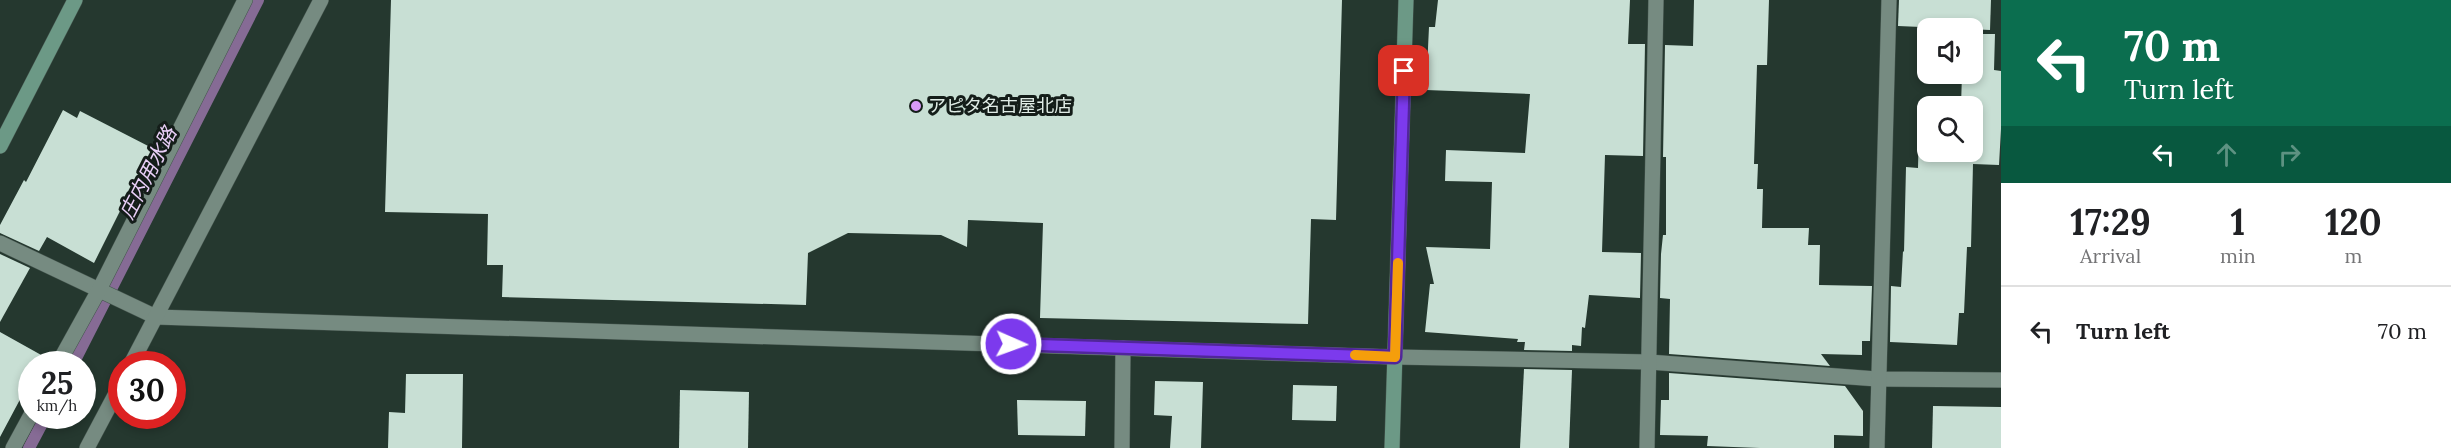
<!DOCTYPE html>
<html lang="en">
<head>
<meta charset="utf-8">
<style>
	body { margin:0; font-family:Lora,"Noto Sans JP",serif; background:#f2f2f2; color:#202124; height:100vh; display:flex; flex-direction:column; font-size:22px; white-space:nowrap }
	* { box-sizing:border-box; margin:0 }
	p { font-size:20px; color:#757577 }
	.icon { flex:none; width:33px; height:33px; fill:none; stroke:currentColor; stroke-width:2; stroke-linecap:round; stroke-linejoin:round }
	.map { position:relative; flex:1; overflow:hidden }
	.side { display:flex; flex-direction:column; background:#fff; width:450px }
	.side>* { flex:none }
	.banner { background:#0b6e4f; color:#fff; overflow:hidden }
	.buttons { position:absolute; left:1917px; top:18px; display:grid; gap:12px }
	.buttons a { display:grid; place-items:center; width:66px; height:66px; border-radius:12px; background:#fff; box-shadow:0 3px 9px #0003; font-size:30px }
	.speed { position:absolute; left:18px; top:351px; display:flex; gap:12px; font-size:30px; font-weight:700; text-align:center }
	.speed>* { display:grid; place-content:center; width:78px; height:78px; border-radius:50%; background:#fff; box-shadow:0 3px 9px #0003; line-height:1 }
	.speed small { font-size:15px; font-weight:400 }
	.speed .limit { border:9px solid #d22; background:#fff; color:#111 }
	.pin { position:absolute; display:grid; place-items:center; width:51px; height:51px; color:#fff; margin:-26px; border-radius:12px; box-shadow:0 3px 9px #0006 }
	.me { position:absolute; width:66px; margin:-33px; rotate:92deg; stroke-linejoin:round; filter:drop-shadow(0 0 4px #0008) }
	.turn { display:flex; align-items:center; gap:21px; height:126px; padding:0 24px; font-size:27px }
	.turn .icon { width:78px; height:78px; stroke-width:2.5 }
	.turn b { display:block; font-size:42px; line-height:51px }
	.lanes { display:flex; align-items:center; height:57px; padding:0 24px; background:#0003; justify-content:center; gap:30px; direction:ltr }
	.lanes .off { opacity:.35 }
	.eta { display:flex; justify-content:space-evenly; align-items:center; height:102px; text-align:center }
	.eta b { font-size:36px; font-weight:700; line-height:42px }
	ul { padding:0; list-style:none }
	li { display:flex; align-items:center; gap:18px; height:90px; padding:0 24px; border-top:2px solid #e0e0e0 }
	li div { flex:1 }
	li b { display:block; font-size:22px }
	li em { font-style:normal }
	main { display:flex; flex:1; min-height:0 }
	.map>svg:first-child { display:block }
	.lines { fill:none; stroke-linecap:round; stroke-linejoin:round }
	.stream { stroke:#866b95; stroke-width:12 }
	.building { fill:#c8dfd4 }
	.street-casing { stroke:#44544d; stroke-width:16 }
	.secondary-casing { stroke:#44544d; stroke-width:16 }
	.street { stroke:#768b81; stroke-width:15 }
	.secondary { stroke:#6c9986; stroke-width:15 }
	.route-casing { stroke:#51269a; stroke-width:15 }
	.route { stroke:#7c3aed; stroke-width:10 }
	.slow { stroke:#f59e0b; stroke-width:10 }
	.poi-dot { fill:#d89af8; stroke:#141d19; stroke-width:2 }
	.labels { text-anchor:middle; stroke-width:6; stroke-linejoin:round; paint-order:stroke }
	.poi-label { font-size:18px; fill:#e0ece6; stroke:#141d19; text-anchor:start }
	.water-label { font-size:20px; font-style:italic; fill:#e9cff7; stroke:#141d19 }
</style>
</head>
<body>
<main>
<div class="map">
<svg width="2001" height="448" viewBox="0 0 2001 448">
	<rect width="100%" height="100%" fill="#25382f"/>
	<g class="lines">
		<g class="stream">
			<path d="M73,364L258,0"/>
			<path d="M29,448L46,416"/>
		</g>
	</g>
	<g class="building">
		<path d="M391,0H1342L1336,220L1311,219L1308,324L1040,318L1043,223L968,220L967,247L941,235L848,233L808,253L806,305L502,297L503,265H487L488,214L385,212Z"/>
		<path d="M1438,0H1630L1628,44H1645L1643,156L1605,155L1602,252L1641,253L1640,298L1589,295L1585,328L1582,327L1581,346L1572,345V351L1524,350L1525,342H1517L1518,339L1425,332L1430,284H1434L1426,247L1490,249L1492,182L1445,181L1446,150L1525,153L1530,94L1426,90L1429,27H1435Z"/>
		<path d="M1694,0H1769L1767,65H1757L1754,164H1758L1757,189H1763L1762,228H1809L1808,245H1820L1819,285L1872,286L1870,341H1862V355L1821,354L1830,366L1669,354L1670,299L1660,298L1661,254L1663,235H1666V157H1663L1665,45L1693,46Z"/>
		<path d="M1899,0H1991L1990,30L1898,26Z"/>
		<path d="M1972,34H1995L1994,70L2001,71V129L1999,165L1973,164L1971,247H1967L1964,313H1959L1957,345L1890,342L1891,286L1901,287L1903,251L1904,252L1906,167L1918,168L1919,126L1928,127V152H1972V106H1961L1962,74H1972Z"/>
		<path d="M63,110L77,118L80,111L154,149L140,176L138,175L94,263L47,237L39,251L0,233V225L24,180L26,182Z"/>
		<path d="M0,254L30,268L0,322Z"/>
		<path d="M0,332L43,356L38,364H32V377L0,437Z"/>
		<path d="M1524,369L1572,370L1569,448H1520Z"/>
		<path d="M1669,373L1845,386L1863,411V436L1834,435V448H1760L1707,446L1708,436L1660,435L1661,400H1669Z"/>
		<path d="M406,374H463L462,448H388L389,412L405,413Z"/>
		<path d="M1155,381L1203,382L1201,448H1170L1172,416L1154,415Z"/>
		<path d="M1293,385L1337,386L1336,421L1292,420Z"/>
		<path d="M680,390L749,392L748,448H679Z"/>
		<path d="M1017,400L1086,401L1085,436L1018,435Z"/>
		<path d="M1933,406L2001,407V448H1932Z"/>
	</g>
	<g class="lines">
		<g class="street-casing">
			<g id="street">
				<path d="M0,243L156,317L1395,357L1649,362L1877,379L2001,380"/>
				<path d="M58,364L99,290L245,0"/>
				<path d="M131,364L321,0"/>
				<path d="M13,448L32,413"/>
				<path d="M87,448L122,382"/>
				<path d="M1122,448L1123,348"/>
				<path d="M1647,448L1656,0"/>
				<path d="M1877,448L1889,0"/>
			</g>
		</g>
		<g class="secondary-casing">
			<g id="secondary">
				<path d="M0,146L75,0"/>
				<path d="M1392,448L1406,0"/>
			</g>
		</g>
		<use href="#street" class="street"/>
		<use href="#secondary" class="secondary"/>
	</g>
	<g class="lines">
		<g class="route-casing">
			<path id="route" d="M1011,344L1395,357L1404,71"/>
		</g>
		<use href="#route" class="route"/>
		<path class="slow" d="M1355,355L1395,357L1398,263"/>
	</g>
	<circle class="poi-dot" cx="916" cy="106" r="6"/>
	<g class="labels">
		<g class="poi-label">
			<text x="928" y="112">アピタ名古屋北店</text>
		</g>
		<g class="water-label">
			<text transform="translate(148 173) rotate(-63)" y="7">庄内用水路</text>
		</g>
	</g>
</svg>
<div class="buttons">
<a><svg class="icon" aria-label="sound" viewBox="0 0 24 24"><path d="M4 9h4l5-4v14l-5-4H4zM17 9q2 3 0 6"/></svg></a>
<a><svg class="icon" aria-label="search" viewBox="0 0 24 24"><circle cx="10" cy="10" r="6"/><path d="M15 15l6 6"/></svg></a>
</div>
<div class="speed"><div>25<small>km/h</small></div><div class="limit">30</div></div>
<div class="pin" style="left:1404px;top:71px;background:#d93025"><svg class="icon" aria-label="arrive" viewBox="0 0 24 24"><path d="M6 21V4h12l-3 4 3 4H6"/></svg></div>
<svg class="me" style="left:1011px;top:344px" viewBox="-20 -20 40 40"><circle r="17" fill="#7c3aed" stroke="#fff" stroke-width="3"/><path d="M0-11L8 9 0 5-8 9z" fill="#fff"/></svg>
</div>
<section class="side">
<div class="banner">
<div class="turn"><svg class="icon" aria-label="left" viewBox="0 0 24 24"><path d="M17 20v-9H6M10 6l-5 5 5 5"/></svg><div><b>70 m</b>Turn left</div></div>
<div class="lanes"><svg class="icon" aria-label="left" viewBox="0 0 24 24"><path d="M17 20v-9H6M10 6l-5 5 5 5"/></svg><svg class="icon off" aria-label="ahead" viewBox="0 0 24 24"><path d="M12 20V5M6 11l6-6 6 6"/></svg><svg class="icon off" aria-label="right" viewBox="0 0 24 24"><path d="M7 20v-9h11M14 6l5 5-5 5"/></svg></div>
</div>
<div class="eta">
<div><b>17:29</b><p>Arrival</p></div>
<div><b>1</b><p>min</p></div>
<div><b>120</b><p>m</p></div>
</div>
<ul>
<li><svg class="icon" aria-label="left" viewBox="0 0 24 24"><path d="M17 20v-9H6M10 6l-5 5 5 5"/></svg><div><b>Turn left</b></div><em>70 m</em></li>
</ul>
</section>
</main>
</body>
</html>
